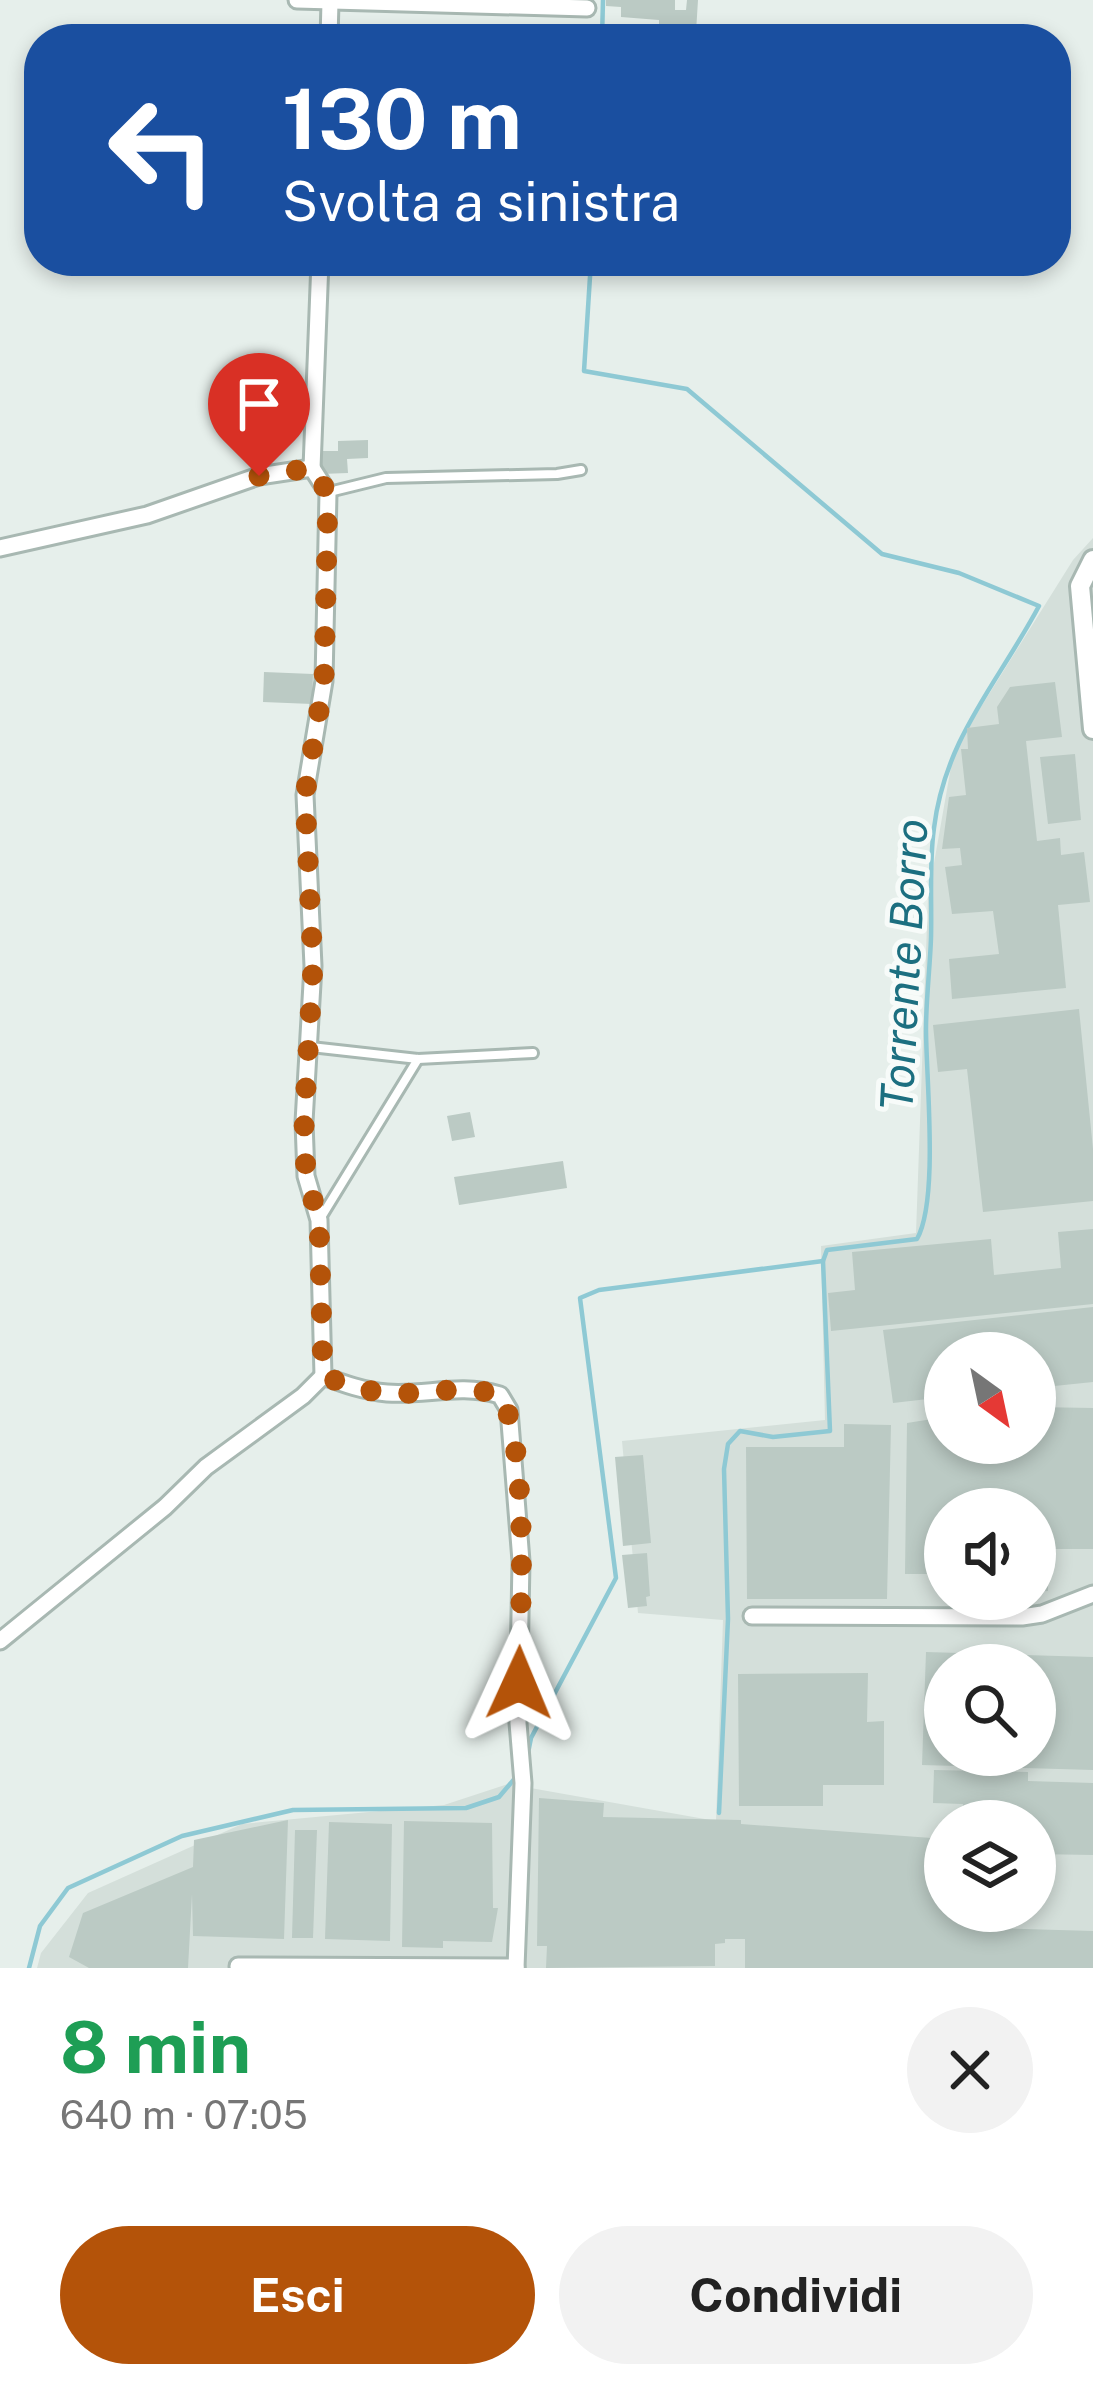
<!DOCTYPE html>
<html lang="it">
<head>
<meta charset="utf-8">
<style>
	body { margin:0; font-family:"Public Sans",sans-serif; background:#f2f2f2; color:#222; height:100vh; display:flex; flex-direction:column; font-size:45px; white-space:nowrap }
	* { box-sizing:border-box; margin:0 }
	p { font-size:39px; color:#767676 }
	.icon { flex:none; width:66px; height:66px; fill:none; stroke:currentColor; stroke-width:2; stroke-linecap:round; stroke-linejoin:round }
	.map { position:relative; height:1968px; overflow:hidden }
	.sheet { display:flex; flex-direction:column; background:#fff; flex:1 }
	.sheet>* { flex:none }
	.hud { position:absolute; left:24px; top:24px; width:1047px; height:252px; border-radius:48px; box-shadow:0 6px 18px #0003; background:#1a4fa0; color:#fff; overflow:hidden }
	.needle { width:78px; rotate:147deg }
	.buttons { position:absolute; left:924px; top:1332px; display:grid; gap:24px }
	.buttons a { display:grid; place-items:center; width:132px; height:132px; border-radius:50%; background:#fff; box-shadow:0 6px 18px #0003; font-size:60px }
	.pin { position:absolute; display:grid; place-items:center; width:102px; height:102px; color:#fff; margin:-123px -51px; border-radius:50% 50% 50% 0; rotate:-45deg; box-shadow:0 0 12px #0007 }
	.pin .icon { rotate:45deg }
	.me { position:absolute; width:132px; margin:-66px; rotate:1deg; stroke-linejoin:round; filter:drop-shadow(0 0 9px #0008) }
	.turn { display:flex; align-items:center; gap:42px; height:252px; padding:0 60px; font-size:54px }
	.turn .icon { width:156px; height:156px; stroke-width:2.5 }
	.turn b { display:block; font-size:84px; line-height:102px }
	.round { display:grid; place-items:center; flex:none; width:126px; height:126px; border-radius:63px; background:#f2f2f2 }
	.headline { display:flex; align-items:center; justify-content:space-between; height:204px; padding:0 60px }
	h1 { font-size:72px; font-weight:700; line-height:90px; color:#1e9e55 }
	.cta { display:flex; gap:24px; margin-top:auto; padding:24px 60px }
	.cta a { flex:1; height:138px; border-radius:72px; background:#b45309; color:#fff; font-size:48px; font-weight:700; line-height:138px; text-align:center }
	.cta a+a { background:#f2f2f2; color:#222 }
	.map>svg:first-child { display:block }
	.built { fill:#d4dfda; fill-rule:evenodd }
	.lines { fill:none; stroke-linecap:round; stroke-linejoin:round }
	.stream { stroke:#8ec9d4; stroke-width:4.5 }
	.building { fill:#bbcac4; fill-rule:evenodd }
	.service-casing { stroke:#a8b8b2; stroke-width:14 }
	.minor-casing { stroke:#a8b8b2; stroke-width:21 }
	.tertiary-casing { stroke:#a8b8b2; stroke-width:24 }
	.service { stroke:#fff; stroke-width:8 }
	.minor { stroke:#fff; stroke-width:15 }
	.tertiary { stroke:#fff; stroke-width:18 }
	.route { stroke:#b45309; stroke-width:21; stroke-dasharray:0 37.8 }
	.labels { text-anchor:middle; stroke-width:10; stroke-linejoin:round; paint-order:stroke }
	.water-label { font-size:45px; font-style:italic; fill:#1c6f80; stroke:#f7fbf9 }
</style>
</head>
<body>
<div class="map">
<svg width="1093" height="1968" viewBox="0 0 1093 1968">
	<rect width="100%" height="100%" fill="#e6efeb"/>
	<path class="built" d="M1093,538V1968H37L41,1953L88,1893L242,1824L444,1805L508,1784L716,1821L723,1620L638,1613L622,1441L825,1420L821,1246L916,1233L928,897L954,750L1073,560ZM945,1353H1035V1443H945ZM945,1509H1035V1599H945ZM945,1665H1035V1755H945ZM945,1821H1035V1911H945Z"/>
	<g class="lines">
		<g class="stream">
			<path d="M602,39L603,0"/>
			<path d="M591,261L584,371L687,389L882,554L959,573L1039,606C998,683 945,738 934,828C929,863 932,902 931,938C930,968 926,999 926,1029C926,1078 939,1200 917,1239L827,1250L823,1261L830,1431L773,1437L740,1431L728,1444L724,1469L728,1619L719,1813"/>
			<path d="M526,1763L531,1738L616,1578L580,1298L599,1290L823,1261"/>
			<path d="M29,1968L40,1926L68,1888L182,1836L293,1810L466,1808L499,1797L516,1777"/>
		</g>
	</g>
	<g class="building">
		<path d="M606,0H675V10H686L687,0H698L696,32L659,24V20L621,17V7L606,6Z"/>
		<path d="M368,440V458L347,459L348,473L321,474V451H338V441Z"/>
		<path d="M264,672L313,674L312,704L263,702Z"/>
		<path d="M1055,682L1062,737L1026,741L1037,841L1060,838L1061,855L1084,852L1090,902L1058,905L1066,988L952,999L949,959L999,954L993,911L952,914L945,867L962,865L960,848L942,849L949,797L966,795L961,749H968L967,728L999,724L997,707L1010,687Z"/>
		<path d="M1075,754L1081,820L1048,824L1040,757Z"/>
		<path d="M1079,1009L1093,1149V1201L983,1212L967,1069L938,1072L933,1025Z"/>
		<path d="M470,1112L475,1137L452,1141L447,1116Z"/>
		<path d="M563,1161L567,1188L459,1205L454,1177Z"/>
		<path d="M1093,1229V1304L831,1331L828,1293L855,1290L852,1252L991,1239L994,1275L1061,1268L1058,1232Z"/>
		<path d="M1093,1307V1382L1035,1388V1353H945V1397L893,1403L883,1330Z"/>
		<path d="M1035,1407L1093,1408V1549H1049L1048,1591L1035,1592V1509H945V1574H905L907,1423L945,1417V1443H1035Z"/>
		<path d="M844,1424L891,1425L887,1599H747L746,1447H844Z"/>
		<path d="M643,1455L651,1543L623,1546L615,1457Z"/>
		<path d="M647,1553L650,1596L646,1597L647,1606L628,1608L622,1555Z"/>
		<path d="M926,1652L1093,1657V1770L922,1765ZM945,1665H1035V1755H945Z"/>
		<path d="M868,1673L867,1722L884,1721V1785H823V1806H739L738,1674Z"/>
		<path d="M934,1770L1028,1772V1781L1093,1783V1855L1035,1854V1821H962L963,1804L933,1803Z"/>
		<path d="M539,1798L604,1803L603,1817L741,1820V1824L945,1839V1911H993V1928L1093,1931V1968H745V1939H725V1943L715,1944V1966L546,1968L547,1946H537Z"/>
		<path d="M288,1820L284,1939L193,1936L192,1894L188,1968H89L69,1957L83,1913L193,1867L194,1840Z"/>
		<path d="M404,1821L492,1823L493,1908H498L492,1942L443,1941V1948L402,1947Z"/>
		<path d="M329,1822L392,1824L390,1941L325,1939Z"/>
		<path d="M295,1830H317L313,1938H292Z"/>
	</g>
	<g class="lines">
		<g class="service-casing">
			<g id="service">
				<path d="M329,492L386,478L557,474L581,470"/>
				<path d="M311,1047L418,1059L533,1053"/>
				<path d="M320,1219L418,1059"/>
			</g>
		</g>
		<g class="minor-casing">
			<g id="minor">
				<path d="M297,0L587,8"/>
				<path d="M329,39L330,2"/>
				<path d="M312,468L328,493L324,681L305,795L313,966L304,1122L306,1176L319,1220L323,1376C344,1384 364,1391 387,1393C427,1396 458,1383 500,1395L509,1410L521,1561L518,1723L523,1783L516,1968"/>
				<path d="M312,468L320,261"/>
				<path d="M0,548L147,515L259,476L312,468"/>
				<path d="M752,1616L1022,1617L1042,1614L1093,1594"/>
				<path d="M0,1641L165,1507L206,1467L303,1396L323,1376"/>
				<path d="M238,1966L516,1967"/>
			</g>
		</g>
		<g class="tertiary-casing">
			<path id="tertiary" d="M1093,560L1080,586L1093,729"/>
		</g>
		<use href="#service" class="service"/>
		<use href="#minor" class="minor"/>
		<use href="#tertiary" class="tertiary"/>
	</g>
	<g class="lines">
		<path class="route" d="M259,476L312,468L328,493L324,681L305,795L313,966L304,1122L306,1176L319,1220L323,1376C344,1384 364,1391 387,1393C427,1396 458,1383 500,1395C530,1444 520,1619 519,1683"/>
	</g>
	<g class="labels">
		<g class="water-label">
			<text transform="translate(904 965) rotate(-87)" y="16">Torrente Borro</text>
		</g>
	</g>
</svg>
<div class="buttons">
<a><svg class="needle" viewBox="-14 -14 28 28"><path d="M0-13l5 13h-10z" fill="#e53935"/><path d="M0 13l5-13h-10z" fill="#767676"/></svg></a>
<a><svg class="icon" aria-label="sound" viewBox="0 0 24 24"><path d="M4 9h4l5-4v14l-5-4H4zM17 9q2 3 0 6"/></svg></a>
<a><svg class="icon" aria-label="search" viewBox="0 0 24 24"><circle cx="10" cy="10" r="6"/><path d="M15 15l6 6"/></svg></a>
<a><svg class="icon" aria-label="layers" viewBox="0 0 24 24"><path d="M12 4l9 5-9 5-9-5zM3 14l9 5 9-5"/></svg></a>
</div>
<div class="pin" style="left:259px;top:476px;background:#d93025"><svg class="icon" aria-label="arrive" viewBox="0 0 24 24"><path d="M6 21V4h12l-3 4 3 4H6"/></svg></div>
<svg class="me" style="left:519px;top:1683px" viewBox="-20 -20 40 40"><path d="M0-17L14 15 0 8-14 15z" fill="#b45309" stroke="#fff" stroke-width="4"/></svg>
<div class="hud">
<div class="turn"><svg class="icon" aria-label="left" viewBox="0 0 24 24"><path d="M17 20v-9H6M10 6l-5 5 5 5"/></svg><div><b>130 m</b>Svolta a sinistra</div></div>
</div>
</div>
<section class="sheet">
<div class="headline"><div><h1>8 min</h1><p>640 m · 07:05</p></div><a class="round"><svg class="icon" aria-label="close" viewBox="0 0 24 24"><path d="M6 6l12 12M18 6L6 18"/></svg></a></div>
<div class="cta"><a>Esci</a><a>Condividi</a></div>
</section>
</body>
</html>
